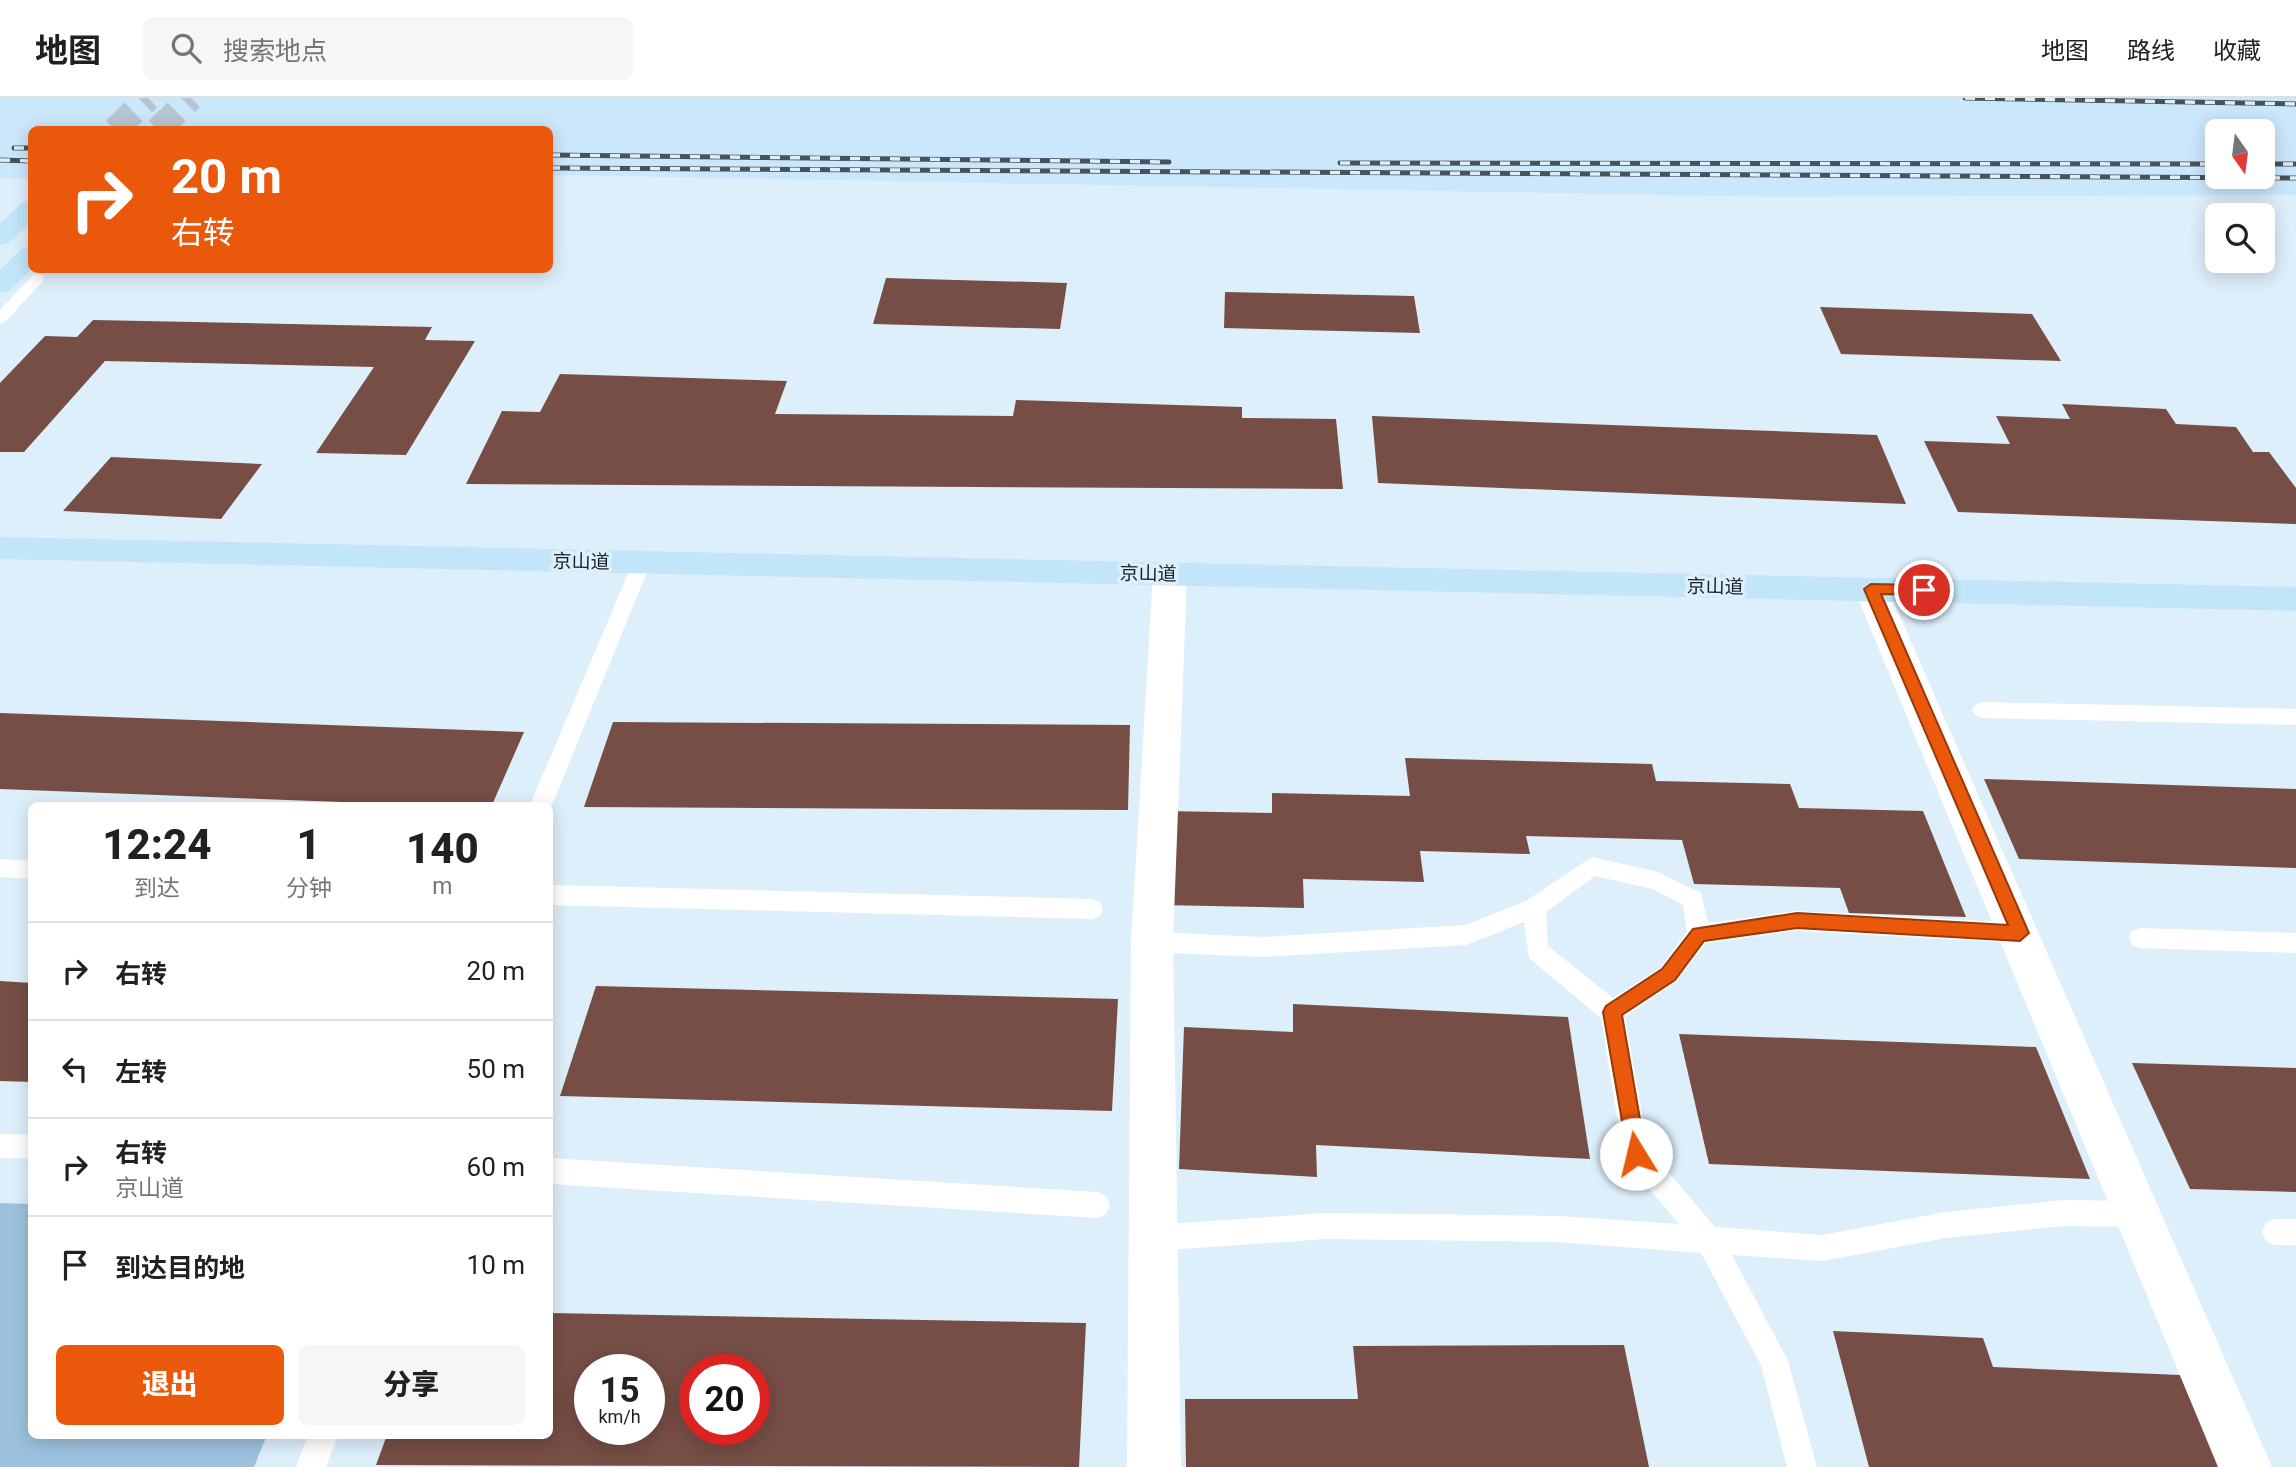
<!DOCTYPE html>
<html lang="zh">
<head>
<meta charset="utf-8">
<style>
	body { margin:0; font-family:Roboto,"Noto Sans SC",sans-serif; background:#f6f6f6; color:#202124; height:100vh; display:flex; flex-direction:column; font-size:26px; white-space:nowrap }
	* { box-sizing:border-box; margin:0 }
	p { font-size:23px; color:#757577 }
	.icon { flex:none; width:38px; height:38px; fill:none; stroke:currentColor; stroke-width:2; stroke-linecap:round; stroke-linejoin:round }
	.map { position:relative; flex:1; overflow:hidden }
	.panel { position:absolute; left:28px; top:704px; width:525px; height:637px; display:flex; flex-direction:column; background:#fff; border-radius:10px; box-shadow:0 4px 18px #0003 }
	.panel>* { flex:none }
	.guide { position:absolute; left:28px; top:28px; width:525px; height:147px; border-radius:10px; box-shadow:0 4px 18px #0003; background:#ea580c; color:#fff; overflow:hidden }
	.needle { width:46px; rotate:166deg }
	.controls { position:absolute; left:2205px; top:21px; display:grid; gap:14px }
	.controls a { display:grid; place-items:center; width:70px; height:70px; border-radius:10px; background:#fff; box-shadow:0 4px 18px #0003; font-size:35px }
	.speed { position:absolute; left:574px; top:1256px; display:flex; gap:14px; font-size:35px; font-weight:700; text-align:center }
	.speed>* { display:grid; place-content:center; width:91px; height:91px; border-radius:50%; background:#fff; box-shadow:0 4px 18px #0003; line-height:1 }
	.speed small { font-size:18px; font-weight:400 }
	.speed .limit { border:10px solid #d22; background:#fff; color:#111 }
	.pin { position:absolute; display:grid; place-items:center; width:60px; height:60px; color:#fff; margin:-30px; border:4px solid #fff; border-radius:50%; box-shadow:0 2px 7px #0007 }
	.me { position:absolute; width:77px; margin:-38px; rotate:351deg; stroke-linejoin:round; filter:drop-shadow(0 0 5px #0008) }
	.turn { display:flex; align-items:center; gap:24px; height:147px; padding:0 28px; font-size:32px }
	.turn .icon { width:91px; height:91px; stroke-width:2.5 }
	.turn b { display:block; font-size:49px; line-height:60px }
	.eta { display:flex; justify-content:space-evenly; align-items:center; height:119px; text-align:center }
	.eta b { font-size:42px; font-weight:800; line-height:49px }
	.action { display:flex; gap:14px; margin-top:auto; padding:14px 28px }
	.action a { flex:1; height:80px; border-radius:10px; background:#ea580c; color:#fff; font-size:28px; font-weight:800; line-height:80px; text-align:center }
	.action a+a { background:#f6f6f6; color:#202124 }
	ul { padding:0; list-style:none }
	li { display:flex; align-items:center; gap:21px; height:98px; padding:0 28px; border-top:2px solid #e0e0e0 }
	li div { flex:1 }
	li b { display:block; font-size:26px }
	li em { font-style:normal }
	header { display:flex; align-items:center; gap:42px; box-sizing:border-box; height:98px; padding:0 35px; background:#fff; border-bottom:2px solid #e0e0e0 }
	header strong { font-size:33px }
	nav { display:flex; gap:38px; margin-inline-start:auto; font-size:24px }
	.search { width:490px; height:63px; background:#f6f6f6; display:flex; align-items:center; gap:18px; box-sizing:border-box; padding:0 24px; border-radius:10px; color:#757577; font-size:26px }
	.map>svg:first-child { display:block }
	.built { fill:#cbe7fc; fill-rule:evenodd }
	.green { fill:#9dc2dd }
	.building { fill:#764e45; fill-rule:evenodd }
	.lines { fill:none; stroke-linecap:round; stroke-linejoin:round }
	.secondary-tunnel { stroke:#b6c5d1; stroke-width:26; stroke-dasharray:26 13; stroke-linecap:butt }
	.lane { fill:#fff; fill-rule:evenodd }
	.street { fill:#fff; fill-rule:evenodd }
	.secondary { fill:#c2e5fa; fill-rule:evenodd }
	.rail-casing { stroke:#485259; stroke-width:5 }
	.rail { stroke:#deeffc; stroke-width:3.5; stroke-dasharray:10; stroke-linecap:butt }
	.route { fill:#ea580c; stroke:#983908; stroke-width:2 }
	.labels { text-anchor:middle; stroke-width:7; stroke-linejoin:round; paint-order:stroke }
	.street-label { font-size:19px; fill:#161d23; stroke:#deeffc }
</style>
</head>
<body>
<header>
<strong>地图</strong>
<div class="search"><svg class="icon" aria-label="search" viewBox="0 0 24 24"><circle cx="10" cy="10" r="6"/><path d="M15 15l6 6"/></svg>搜索地点</div>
<nav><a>地图</a><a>路线</a><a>收藏</a></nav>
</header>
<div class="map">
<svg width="2296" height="1369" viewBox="0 0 2296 1369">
	<rect width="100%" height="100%" fill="#deeffc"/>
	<path class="built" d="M0,0H2296V97L1773,99L550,77V32H32L31,80H0ZM2217,33H2263V79H2217Z"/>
	<path class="green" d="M0,1105L31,1106L32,1337H267L254,1369H0Z"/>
	<g class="building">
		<path d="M886,180L1067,185L1060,231L873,226Z"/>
		<path d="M1225,194L1414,198L1420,235L1224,230Z"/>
		<path d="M1820,209L2032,216L2061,263L1841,256Z"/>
		<path d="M93,222L432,229L425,242L475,243L406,357L316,355L374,269L105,263L24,354H0V285L45,238L77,239Z"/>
		<path d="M560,276L787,283L775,316L1013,318L1016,302L1242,309V320L1336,321L1343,391L466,386L502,313L540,314Z"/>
		<path d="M2062,306L2166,311L2176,326L2236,329L2253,354H2269L2296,390V426L1958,414L1924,343L2010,346L1996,318L2070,321Z"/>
		<path d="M1372,318L1877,337L1906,406L1378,385Z"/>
		<path d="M111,359L262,366L221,421L63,413Z"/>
		<path d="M0,615L524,634L492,707H421L0,691Z"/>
		<path d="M613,624L1130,627L1128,712L584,709Z"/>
		<path d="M1405,660L1652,666L1656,683L1790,686L1799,710L1923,713L1966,819L1849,815L1840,790L1694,786L1682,742L1526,738L1530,756L1420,753L1424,784L1303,781L1304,810L1161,807L1164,713L1272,715V695L1410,698Z"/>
		<path d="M1984,681L2296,691V770L2019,761Z"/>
		<path d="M0,883L32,885V984L0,983Z"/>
		<path d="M596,888L1118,901L1112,1013L560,998Z"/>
		<path d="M1293,906L1568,919L1590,1061L1316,1047L1317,1079L1179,1071L1184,929L1293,934Z"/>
		<path d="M1679,936L2036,949L2090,1081L1709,1066Z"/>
		<path d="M2132,965L2296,970V1094L2190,1091Z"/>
		<path d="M550,1215L1086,1225L1079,1369L376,1367L387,1337H550ZM590,1272H649V1332H590ZM695,1272H754V1332H695Z"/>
		<path d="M1833,1233L1983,1240L1993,1269L2180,1277L2219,1369H1869Z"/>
		<path d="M1624,1247L1649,1369H1186L1185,1301H1358L1353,1248Z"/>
	</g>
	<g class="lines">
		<g class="secondary-tunnel">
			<path d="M115,32L148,0"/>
			<path d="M158,32L191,0"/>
		</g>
		<g class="lane">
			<path d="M38,176L43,177V183L5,224L0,226V212L33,177Z"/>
			<path d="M642,458L651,464L552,707L550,711V707H530L633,464Z"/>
			<path d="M1982,604L2296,611V627L1982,620L1975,617L1972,612L1975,607Z"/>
			<path d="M1592,759L1658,774L1701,795L1708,825L1797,813L2020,825L2028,828L2031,835L2028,842L2020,845L1797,833L1706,845L1676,884L1625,919L1648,1050L1715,1129L1822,1137L1946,1114L2064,1102L2138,1103L2147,1107L2151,1116L2147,1125L2138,1129L2064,1128L1946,1140L1822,1163L1732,1157L1788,1263L1817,1369H1787L1761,1267L1701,1155L1558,1144L1326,1141L1153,1153L1144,1149L1140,1140L1144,1131L1153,1127L1326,1115L1558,1118L1679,1126L1627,1065L1623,1056L1601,920L1529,860L1524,824L1466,847L1262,859L1152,854L1144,851L1141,844L1144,837L1152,834L1262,839L1465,827L1526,803ZM1595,778L1653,791L1683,807L1687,834L1660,870L1613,900L1548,848L1546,814Z"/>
			<path d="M0,761L32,763V781L0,779Z"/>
			<path d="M550,787L1092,801L1100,804L1103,811L1100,818L1092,821L550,807Z"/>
			<path d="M2140,830L2296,835V855L2140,850L2132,847L2129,840L2132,833Z"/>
			<path d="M0,1036L32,1037V1061L0,1060Z"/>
			<path d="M550,1060L1097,1094L1106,1098L1110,1107L1106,1116L1097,1120L550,1086Z"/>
			<path d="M2275,1121H2296V1147H2275L2266,1143L2262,1134L2266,1125Z"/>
			<path d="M308,1337H338L326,1369H296Z"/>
		</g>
		<g class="street">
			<path d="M1170,464L1182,468L1187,476L1173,844L1181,1369H1127L1131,844L1153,476L1158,468Z"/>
			<path d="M1871,479L1883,482L1888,491L2272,1369H2218L1854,491L1859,482Z"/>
		</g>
		<g class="secondary">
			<path d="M32,101V123L9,145L0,147V125L23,104Z"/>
			<path d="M32,148V171L10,193L0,195V172L23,150Z"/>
			<path d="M0,439L2296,489V513L0,461Z"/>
		</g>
		<g class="rail-casing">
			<g id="rail">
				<path d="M1965,0L2296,6"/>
				<path d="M14,50H32"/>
				<path d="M550,57L1169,64"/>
				<path d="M0,62L32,63"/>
				<path d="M1340,65L2217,66"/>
				<path d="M2263,66H2296"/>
				<path d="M550,70L2296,80"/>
			</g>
		</g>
		<use href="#rail" class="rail"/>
	</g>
	<path class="route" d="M1871,486L1924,487L1931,492L1924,497L1881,496L2029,835L2020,843L1797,830L1704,843L1675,882L1622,917L1646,1056L1643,1063L1636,1066L1629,1063L1603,914L1606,908L1662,871L1693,831L1797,815L2008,827L1864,491Z"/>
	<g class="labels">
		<g class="street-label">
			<text transform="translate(581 463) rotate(1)" y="7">京山道</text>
			<text transform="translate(1148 475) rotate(1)" y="7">京山道</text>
			<text transform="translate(1715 488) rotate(1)" y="7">京山道</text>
		</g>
	</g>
</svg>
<div class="controls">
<a><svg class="needle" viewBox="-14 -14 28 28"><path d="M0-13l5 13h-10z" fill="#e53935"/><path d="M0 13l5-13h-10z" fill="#757577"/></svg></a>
<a><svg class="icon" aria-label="search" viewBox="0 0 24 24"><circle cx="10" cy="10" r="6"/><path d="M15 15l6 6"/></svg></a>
</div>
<div class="speed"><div>15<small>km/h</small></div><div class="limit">20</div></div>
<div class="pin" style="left:1924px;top:492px;background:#d93025"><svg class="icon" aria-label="arrive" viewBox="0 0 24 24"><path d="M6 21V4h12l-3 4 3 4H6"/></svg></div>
<svg class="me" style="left:1636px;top:1056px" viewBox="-20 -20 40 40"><circle r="19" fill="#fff"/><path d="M0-13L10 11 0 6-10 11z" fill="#ea580c"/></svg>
<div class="guide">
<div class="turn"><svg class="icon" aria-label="right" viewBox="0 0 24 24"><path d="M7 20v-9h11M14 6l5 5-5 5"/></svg><div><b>20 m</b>右转</div></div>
</div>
<section class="panel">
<div class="eta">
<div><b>12:24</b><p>到达</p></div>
<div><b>1</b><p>分钟</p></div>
<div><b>140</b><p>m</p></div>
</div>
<ul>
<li><svg class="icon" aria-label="right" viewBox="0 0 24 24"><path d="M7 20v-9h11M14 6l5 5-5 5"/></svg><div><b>右转</b></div><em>20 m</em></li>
<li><svg class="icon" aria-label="left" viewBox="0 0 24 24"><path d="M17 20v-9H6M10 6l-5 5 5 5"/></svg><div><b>左转</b></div><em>50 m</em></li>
<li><svg class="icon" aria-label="right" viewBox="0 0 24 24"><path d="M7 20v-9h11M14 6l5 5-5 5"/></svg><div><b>右转</b><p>京山道</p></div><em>60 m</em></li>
<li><svg class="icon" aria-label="arrive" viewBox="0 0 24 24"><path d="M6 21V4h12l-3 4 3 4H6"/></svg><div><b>到达目的地</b></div><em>10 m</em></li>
</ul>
<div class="action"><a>退出</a><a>分享</a></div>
</section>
</div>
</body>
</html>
